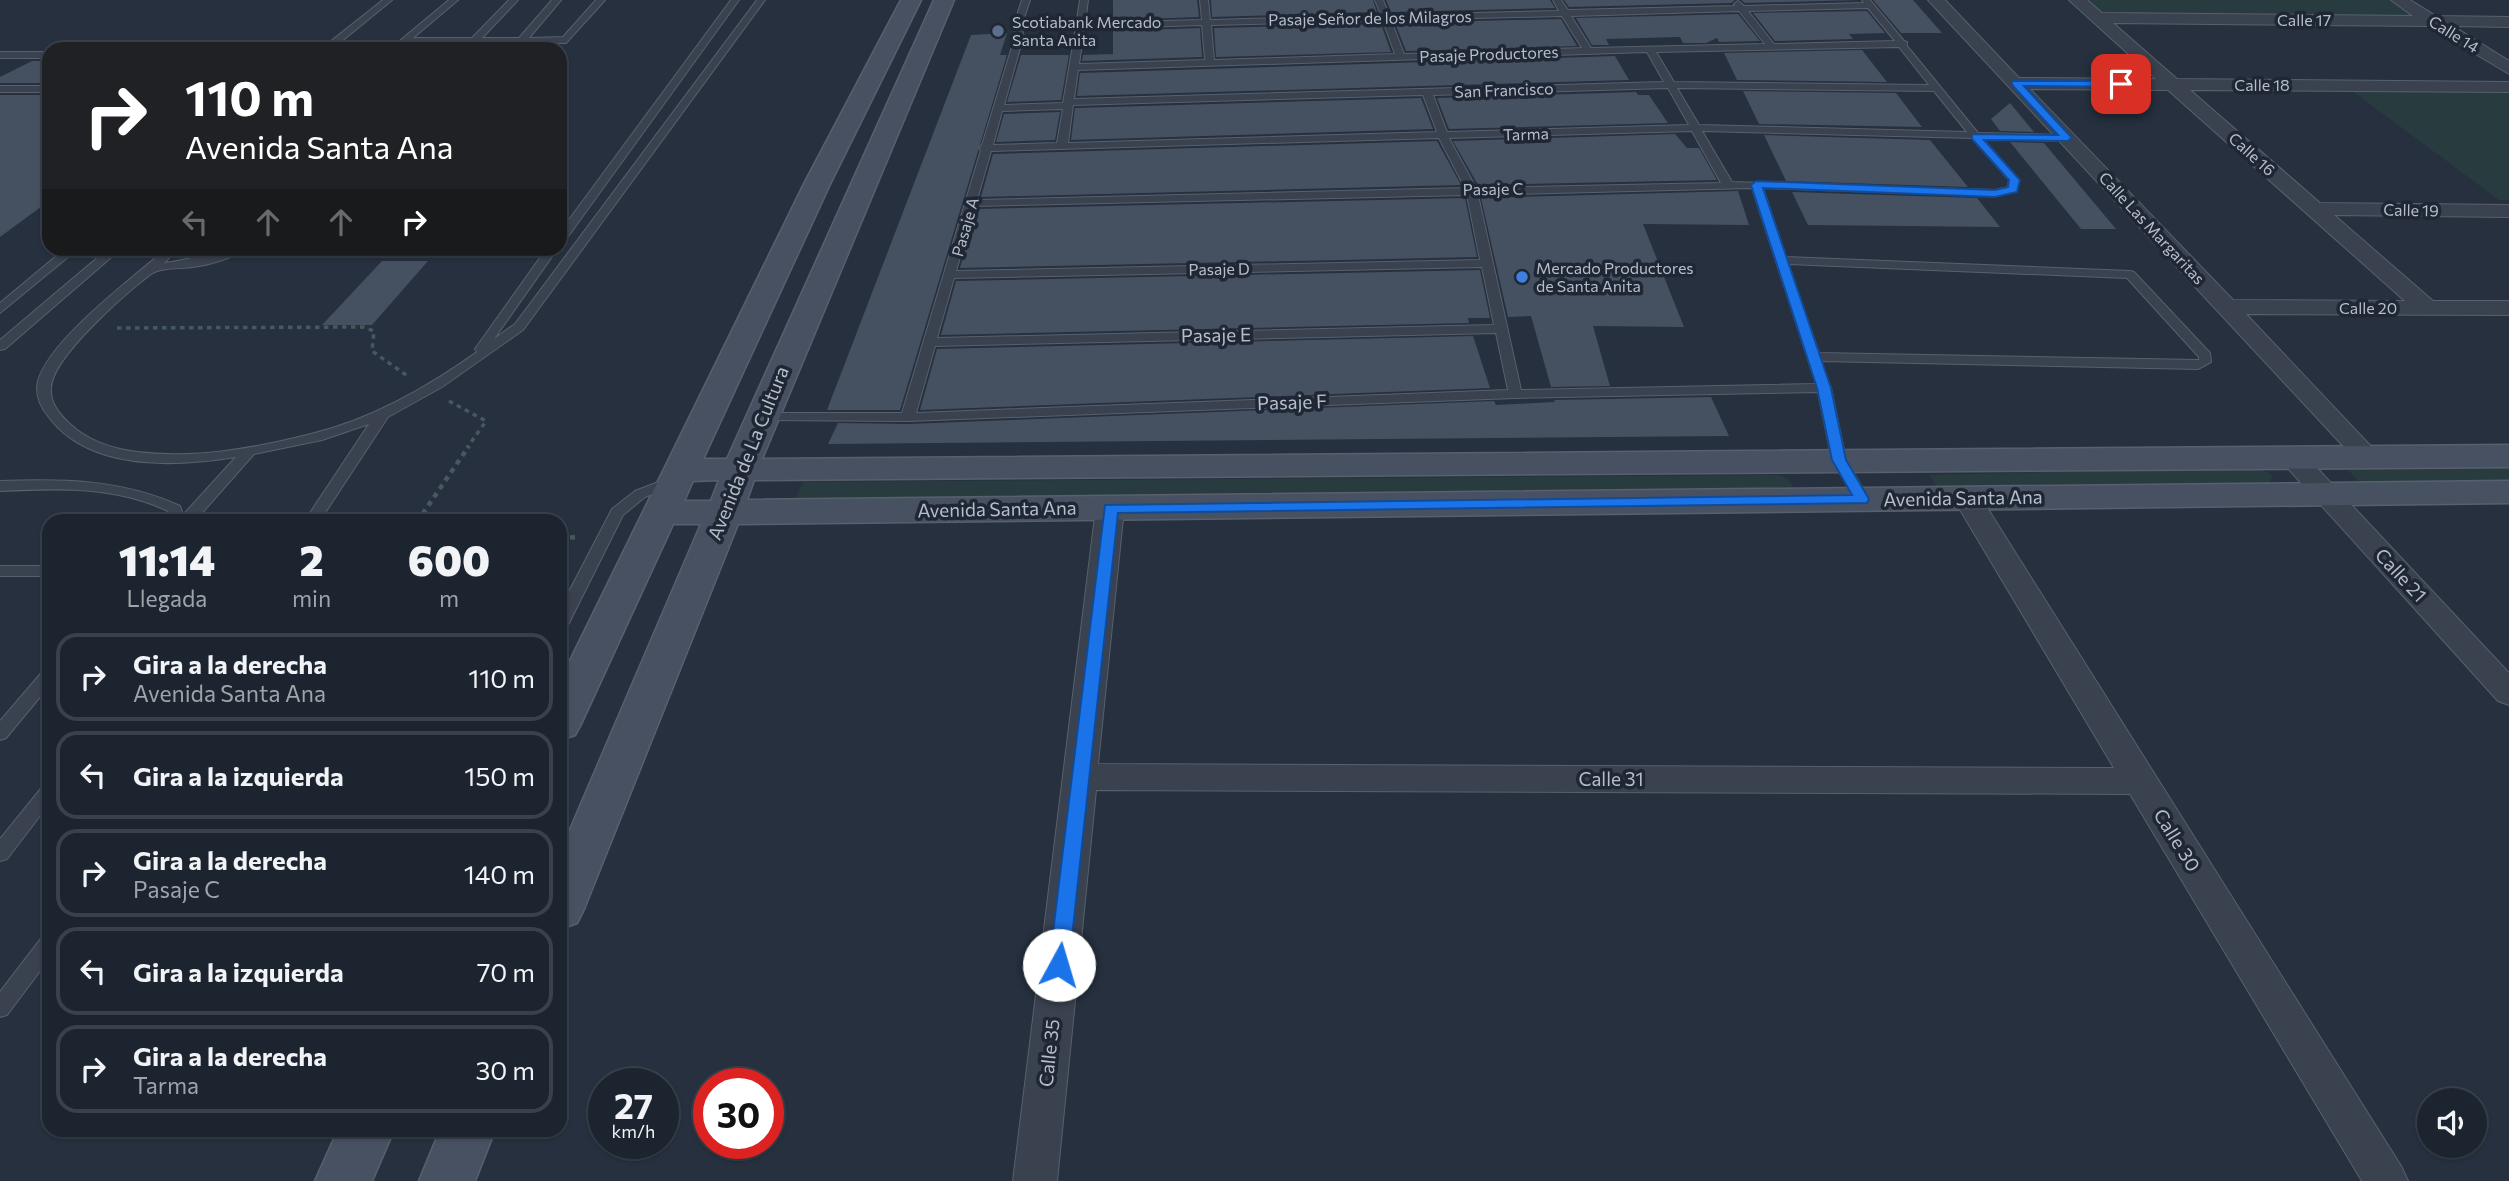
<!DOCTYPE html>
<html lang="es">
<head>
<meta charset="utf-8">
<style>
	body { margin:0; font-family:Commissioner,sans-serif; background:#29303b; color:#f1f3f6; height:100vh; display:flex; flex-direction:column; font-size:26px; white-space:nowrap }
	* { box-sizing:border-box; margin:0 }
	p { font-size:23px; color:#a0a4aa }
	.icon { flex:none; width:38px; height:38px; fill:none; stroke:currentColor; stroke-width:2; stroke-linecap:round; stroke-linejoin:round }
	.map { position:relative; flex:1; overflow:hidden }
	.drawer { position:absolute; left:42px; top:514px; width:525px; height:623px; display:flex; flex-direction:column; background:#1c242f; border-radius:21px; box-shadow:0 2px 5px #0004,0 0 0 2px #3a414b }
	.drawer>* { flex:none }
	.guide { position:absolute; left:42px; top:42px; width:525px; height:214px; border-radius:21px; box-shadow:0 2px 5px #0004,0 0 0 2px #3a414b; background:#202124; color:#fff; overflow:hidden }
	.fabs { position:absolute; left:2417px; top:1088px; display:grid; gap:14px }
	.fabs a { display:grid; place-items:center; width:70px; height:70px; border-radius:50%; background:#1c242f; box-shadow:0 2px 5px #0004,0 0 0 2px #3a414b; font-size:35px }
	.speed { position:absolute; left:588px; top:1068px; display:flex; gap:14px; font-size:35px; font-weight:700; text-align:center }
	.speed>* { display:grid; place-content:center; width:91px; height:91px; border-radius:50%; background:#1c242f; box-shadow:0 2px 5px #0004,0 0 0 2px #3a414b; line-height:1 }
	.speed small { font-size:18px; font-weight:400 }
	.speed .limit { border:10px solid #d22; background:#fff; color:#111 }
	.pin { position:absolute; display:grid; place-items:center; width:60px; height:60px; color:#fff; margin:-30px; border-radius:14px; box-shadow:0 4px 10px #0006 }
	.me { position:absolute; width:77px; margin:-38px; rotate:6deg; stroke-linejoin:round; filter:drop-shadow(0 0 5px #0008) }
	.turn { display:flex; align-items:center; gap:24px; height:147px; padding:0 28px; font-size:32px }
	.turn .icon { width:91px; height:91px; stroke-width:2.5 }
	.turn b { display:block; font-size:49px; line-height:60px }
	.lanes { display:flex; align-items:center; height:66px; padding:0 28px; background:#0003; justify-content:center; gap:35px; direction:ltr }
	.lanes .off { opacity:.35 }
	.eta { display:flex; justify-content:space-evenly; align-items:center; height:119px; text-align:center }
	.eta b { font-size:42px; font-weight:800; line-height:49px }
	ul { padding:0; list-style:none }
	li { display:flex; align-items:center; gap:21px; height:88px; margin:0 14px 10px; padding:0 14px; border:4px solid #3a414b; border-radius:21px }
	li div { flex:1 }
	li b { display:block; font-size:26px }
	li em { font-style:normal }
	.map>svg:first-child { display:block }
	.green { fill:#283c40 }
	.building { fill:#455061 }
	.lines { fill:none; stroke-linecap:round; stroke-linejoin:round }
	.lane-casing { stroke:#58606d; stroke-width:2 }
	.street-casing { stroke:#58606d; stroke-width:2 }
	.secondary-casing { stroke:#58606d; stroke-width:3 }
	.path-far1 { stroke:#46595d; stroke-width:3.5; stroke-dasharray:4.5 4.5; stroke-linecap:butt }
	.path { stroke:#46595d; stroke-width:4.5; stroke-dasharray:5 5; stroke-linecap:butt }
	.lane { fill:#3a424f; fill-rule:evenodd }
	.street { fill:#3a424f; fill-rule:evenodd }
	.secondary { fill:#485162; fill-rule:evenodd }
	.route { fill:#1a73e8; stroke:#114b97; stroke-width:2 }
	.service-dot { fill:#5c6f8a; stroke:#1f2735; stroke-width:2.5 }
	.shop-dot { fill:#3f7fe0; stroke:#1f2735; stroke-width:2.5 }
	.labels { text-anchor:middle; stroke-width:7; stroke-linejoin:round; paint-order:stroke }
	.far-street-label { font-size:16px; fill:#b7bdca; stroke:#1f2735 }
	.far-poi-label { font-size:16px; fill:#b7bdca; stroke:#1f2735; text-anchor:start }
	.street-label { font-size:19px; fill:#b7bdca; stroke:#1f2735 }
</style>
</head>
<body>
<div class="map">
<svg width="2509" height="1181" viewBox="0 0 2509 1181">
	<rect width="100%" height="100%" fill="#26303f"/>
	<g class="green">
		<path d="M2086,0H2390L2421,20L2104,16Z"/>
		<path d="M2351,90L2509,91V200H2499Z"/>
		<path d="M2509,465V480L2360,482L2344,466Z"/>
		<path d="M2256,467L2272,475L2270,483L1937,487L1929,475Z"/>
		<path d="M1779,475L1788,479L1793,486L1785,492L795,499L803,482Z"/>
	</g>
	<g class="building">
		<path d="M1113,0H1197L1199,17L1113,20Z"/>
		<path d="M1211,0H1373L1377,12L1212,17Z"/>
		<path d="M1386,0H1550L1555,8L1391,12Z"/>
		<path d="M1564,0H1735L1731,3L1569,7Z"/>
		<path d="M1741,0H1860L1745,3Z"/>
		<path d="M1873,0H1913L1942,33H1901Z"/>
		<path d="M1867,11L1885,33L1849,34L1853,39L1775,41L1753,13Z"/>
		<path d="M1738,14L1760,41L1719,42L1717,38L1706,43H1683L1680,37L1606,39L1609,45H1592L1576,18Z"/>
		<path d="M1561,19L1577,46L1406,51L1395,23Z"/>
		<path d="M1381,24L1391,52L1216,57L1214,28Z"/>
		<path d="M1200,28L1202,57L1082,61L1083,55L1113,54V31Z"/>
		<path d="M1007,33L1000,55H1007L900,410H827L971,35Z"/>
		<path d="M1862,50L1887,82L1737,80L1724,53Z"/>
		<path d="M1021,55H1069L1061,100L1007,102Z"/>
		<path d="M1615,56L1629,80L1077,96L1080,73Z"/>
		<path d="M32,61H49V83H0V77Z"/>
		<path d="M1743,91L1896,93L1922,127L1759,124Z"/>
		<path d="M1636,92L1638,95H1649L1668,123L1449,129L1437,98Z"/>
		<path d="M0,95H49V201L0,237Z"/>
		<path d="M1421,98L1433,129L1071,140L1075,108Z"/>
		<path d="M2010,103L2034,132L2000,131L1991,119Z"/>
		<path d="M1060,112L1055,140L996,142L1004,114Z"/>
		<path d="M1675,134L1687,148H1699L1717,180L1478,185L1453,141Z"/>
		<path d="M1764,135L1930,140L1968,187L1786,181Z"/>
		<path d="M1437,141L1461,185L981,197L993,154Z"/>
		<path d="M2010,142L2044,143L2116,229H2081Z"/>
		<path d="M1738,191L1749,225L1643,224L1684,327L1593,326L1610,386L1551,387L1531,316L1508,317L1481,198Z"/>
		<path d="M1792,192L1977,198L2000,227L1808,225Z"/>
		<path d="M1465,198L1477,257L960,268L977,209Z"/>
		<path d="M382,261H428L372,325H322Z"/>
		<path d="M1480,270L1490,318H1468L1469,323L941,335L956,281Z"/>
		<path d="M1473,336L1490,388L920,410L937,349Z"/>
		<path d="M1711,397L1729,436L828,444L838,423L908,424L1494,401L1496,405L1555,402L1554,400Z"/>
	</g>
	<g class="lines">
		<g class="lane-casing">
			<g id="lane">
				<path d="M383,0H392L332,49H321Z"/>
				<path d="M449,0H458L413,38H472L509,0H518L482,38H519L552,0H561L529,38L563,37L596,0H605L566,43L407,44L401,49H390Z"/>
				<path d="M731,0H739L564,242L560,243V232Z"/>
				<path d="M757,0H765L523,330L442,387L388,417L319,522H304L369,424L322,440L254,454L194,522H169L168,511C115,486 58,488 0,491V481C63,479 122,479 180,506L183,515L236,457C175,467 88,471 48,416C40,406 35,394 38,381C50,339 133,278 167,248H179L164,263C193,260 220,248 247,248C234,258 209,265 193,267C181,269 161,267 151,274C126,293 52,357 51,388C50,403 59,414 70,424C88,441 113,449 137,452C195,459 256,448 311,434C372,419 426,388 477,352L475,349L547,248H558L494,339L515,324Z"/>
				<path d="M1022,0H1030L1022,24L1023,35L1039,40L1074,39L1080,0H1088L1085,23L1202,20L1200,0H1208L1210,20L1381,15L1375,0H1383L1389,15L1559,11L1553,0H1561L1568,10L1735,6L1734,4L1738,1L1744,6L1864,3L1862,0H1870L1904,41L1907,42V46L1978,133L2067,135L2072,138L2067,141L1983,139L2019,180L2017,191L1995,196L1763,188L1786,257L2130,271L2134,272L2210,353L2211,362L2198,369L1821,361L1831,388L1846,460L1869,499L1862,504L1857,502L1832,460L1818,392L1515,398L908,421L755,420L753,417L755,414L760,413H902L981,150L979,148L982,145L1015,37L1014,24ZM1868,8L1895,41L1774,44L1748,11ZM1739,11L1765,44L1591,48L1571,16ZM1562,16L1582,48L1404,54L1391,20ZM1383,21L1395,54L1214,60L1211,25ZM1202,25L1205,60L1079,64L1084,29ZM1022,41L1038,46L1073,45L1063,103L1004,105ZM1899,47L1929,85L1674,82L1656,52ZM1647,52L1664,82L1074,99L1078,70ZM1668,88L1689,125L1447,132L1433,95ZM1677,88L1934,91L1967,132L1699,125ZM1423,95L1437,132L1068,143L1073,105ZM1063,109L1057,143L993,145L1002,111ZM1692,131L1721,183L1476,188L1449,138ZM1702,131L1972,138L2009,180L2008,187L1995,190L1732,182ZM1439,138L1465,188L977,200L991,151ZM1752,188L1816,384L1521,390L1478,195ZM1467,195L1480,260L956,271L975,206ZM1788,264L2127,278L2199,357V360L1819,353ZM1482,267L1494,325L937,338L954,278ZM1496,333L1508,390L916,413L935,346Z"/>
				<rect x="0" y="52" width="49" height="6"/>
				<rect x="0" y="86" width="49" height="6"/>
				<path d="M66,248H79L0,313V303Z"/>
				<path d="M109,248H122L5,349L0,350V340Z"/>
				<path d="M674,476L681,480L679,483L645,497L623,515L568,625L560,631V609L612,509L635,491Z"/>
				<rect x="0" y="566" width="49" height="10"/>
				<path d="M49,669V686L6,738L0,740V721L43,671Z"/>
				<path d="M49,784V804L7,859L0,861V839L43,786Z"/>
				<path d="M49,934V959L7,1015L0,1017V992L42,937Z"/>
			</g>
		</g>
		<g class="street-casing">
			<g id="street">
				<path d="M1928,0H1945L2019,78L2156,79L2069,0H2087L2102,13L2413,16L2391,0H2410L2436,16L2509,17V27L2453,26L2509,61V74L2429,26L2113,23L2177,79L2509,82V92L2190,90L2320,203L2509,205V217L2334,215L2433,301H2509V315L2246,314L2381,457L2377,463H2359ZM2030,89L2168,90L2405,301L2233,300Z"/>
				<path d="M2292,449L2301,451L2509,673V705L2498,701L2283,463L2279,457L2283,451Z"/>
				<path d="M1967,489L1977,492L1981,498L2401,1166L2408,1181H2362L2130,794L1096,790L1057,1181H1013L1096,508L1100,502L1110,499L1120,502L1124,508L1098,764L2114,768L1953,498L1957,492Z"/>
			</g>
		</g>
		<g class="secondary-casing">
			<g id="secondary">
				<path d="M901,0H921L830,184L703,459H727L934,0H954L762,459L2509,445V467L754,480L747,500L2509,481V503L738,524L584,909L577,923L560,929V853L701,524H673L581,724L575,735L560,740V681L804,184ZM719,480L711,501H684L693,481Z"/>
				<path d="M338,1130H394L372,1181H315Z"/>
				<path d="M440,1130H495L475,1181H419Z"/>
			</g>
		</g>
		<g class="path-far1">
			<path d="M117,328L363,327L374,331L372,351L409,377"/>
			<path d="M449,401L486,421L467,448"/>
		</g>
		<g class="path">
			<path d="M417,522L469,446"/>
			<path d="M560,538L578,537"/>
		</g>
		<use href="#lane" class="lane"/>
		<use href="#street" class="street"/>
		<use href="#secondary" class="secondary"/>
	</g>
	<path class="route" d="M2012,81H2121L2126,84L2121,87L2024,86L2072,138L2067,141L1984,140L2020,180L2017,192L1995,197L1763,188L1831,388L1846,460L1869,499L1867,503L1118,513L1069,965L1066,972L1059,974L1052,972L1049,965L1105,505L1852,495L1832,460L1817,388L1751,185L1756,181L1995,190L2008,187L2009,180L1972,139V134L2058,135L2012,85Z"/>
	<circle class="service-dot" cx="998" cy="31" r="7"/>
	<circle class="shop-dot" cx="1522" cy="277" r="7"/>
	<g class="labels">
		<g class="far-street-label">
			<text transform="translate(1370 18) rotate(-1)" y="6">Pasaje Señor de los Milagros</text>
			<text x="2304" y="26">Calle 17</text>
			<text transform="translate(2454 34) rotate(32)" y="6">Calle 14</text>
			<text transform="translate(1489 54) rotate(-2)" y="6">Pasaje Productores</text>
			<text x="2262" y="91">Calle 18</text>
			<text transform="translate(1504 90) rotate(-2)" y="6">San Francisco</text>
			<text transform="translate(1526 134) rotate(-2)" y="6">Tarma</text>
			<text transform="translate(2252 154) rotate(42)" y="6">Calle 16</text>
			<text transform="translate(1493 189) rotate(-1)" y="6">Pasaje C</text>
			<text transform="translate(2411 210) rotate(1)" y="6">Calle 19</text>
			<text transform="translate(965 227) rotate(-74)" y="6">Pasaje A</text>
			<text transform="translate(2152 228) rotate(47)" y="6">Calle Las Margaritas</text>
			<text transform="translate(1219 269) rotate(-1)" y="6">Pasaje D</text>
			<text x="2368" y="314">Calle 20</text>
		</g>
		<g class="far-poi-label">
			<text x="1012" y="28">Scotiabank Mercado<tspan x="1012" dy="18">Santa Anita</tspan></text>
			<text x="1536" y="274">Mercado Productores<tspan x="1536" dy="18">de Santa Anita</tspan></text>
		</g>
		<g class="street-label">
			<text transform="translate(1216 335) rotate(-1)" y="7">Pasaje E</text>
			<text transform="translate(1292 402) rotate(-2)" y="7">Pasaje F</text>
			<text transform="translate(748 453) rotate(-68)" y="7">Avenida de La Cultura</text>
			<text transform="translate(1963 498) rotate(-1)" y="7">Avenida Santa Ana</text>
			<text transform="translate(997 509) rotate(-1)" y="7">Avenida Santa Ana</text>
			<text transform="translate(2401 575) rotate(47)" y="7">Calle 21</text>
			<text x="1611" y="786">Calle 31</text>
			<text transform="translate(2177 840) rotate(58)" y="7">Calle 30</text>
			<text transform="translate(1049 1053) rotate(-84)" y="7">Calle 35</text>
		</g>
	</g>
</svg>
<div class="fabs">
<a><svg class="icon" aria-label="sound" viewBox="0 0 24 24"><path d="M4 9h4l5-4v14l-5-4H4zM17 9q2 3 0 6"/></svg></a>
</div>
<div class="speed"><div>27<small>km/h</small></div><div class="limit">30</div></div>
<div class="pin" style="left:2121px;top:84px;background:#d93025"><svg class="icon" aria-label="arrive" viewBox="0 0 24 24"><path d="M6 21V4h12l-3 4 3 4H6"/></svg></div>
<svg class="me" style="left:1059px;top:965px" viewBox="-20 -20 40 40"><circle r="19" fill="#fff"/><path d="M0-13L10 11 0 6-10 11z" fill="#1a73e8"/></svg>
<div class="guide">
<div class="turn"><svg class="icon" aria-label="right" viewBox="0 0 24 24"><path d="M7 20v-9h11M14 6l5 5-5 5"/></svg><div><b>110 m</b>Avenida Santa Ana</div></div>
<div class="lanes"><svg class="icon off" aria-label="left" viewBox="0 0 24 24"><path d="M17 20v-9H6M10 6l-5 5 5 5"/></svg><svg class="icon off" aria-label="ahead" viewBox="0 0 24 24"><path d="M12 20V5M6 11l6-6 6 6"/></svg><svg class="icon off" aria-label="ahead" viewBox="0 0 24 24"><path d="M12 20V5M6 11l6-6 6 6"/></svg><svg class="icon" aria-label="right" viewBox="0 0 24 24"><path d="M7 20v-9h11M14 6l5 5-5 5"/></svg></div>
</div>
<section class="drawer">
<div class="eta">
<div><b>11:14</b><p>Llegada</p></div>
<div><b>2</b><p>min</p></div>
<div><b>600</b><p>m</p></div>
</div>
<ul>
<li><svg class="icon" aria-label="right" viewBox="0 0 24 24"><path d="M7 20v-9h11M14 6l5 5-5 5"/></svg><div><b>Gira a la derecha</b><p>Avenida Santa Ana</p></div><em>110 m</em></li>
<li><svg class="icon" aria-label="left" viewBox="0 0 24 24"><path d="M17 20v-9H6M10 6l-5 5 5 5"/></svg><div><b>Gira a la izquierda</b></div><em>150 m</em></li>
<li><svg class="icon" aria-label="right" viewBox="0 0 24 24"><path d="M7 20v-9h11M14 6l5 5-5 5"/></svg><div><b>Gira a la derecha</b><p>Pasaje C</p></div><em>140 m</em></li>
<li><svg class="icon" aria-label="left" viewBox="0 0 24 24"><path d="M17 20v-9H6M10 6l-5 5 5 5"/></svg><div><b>Gira a la izquierda</b></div><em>70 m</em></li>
<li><svg class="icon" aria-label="right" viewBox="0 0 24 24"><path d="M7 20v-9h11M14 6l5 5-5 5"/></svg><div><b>Gira a la derecha</b><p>Tarma</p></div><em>30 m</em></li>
</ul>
</section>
</div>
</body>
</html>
